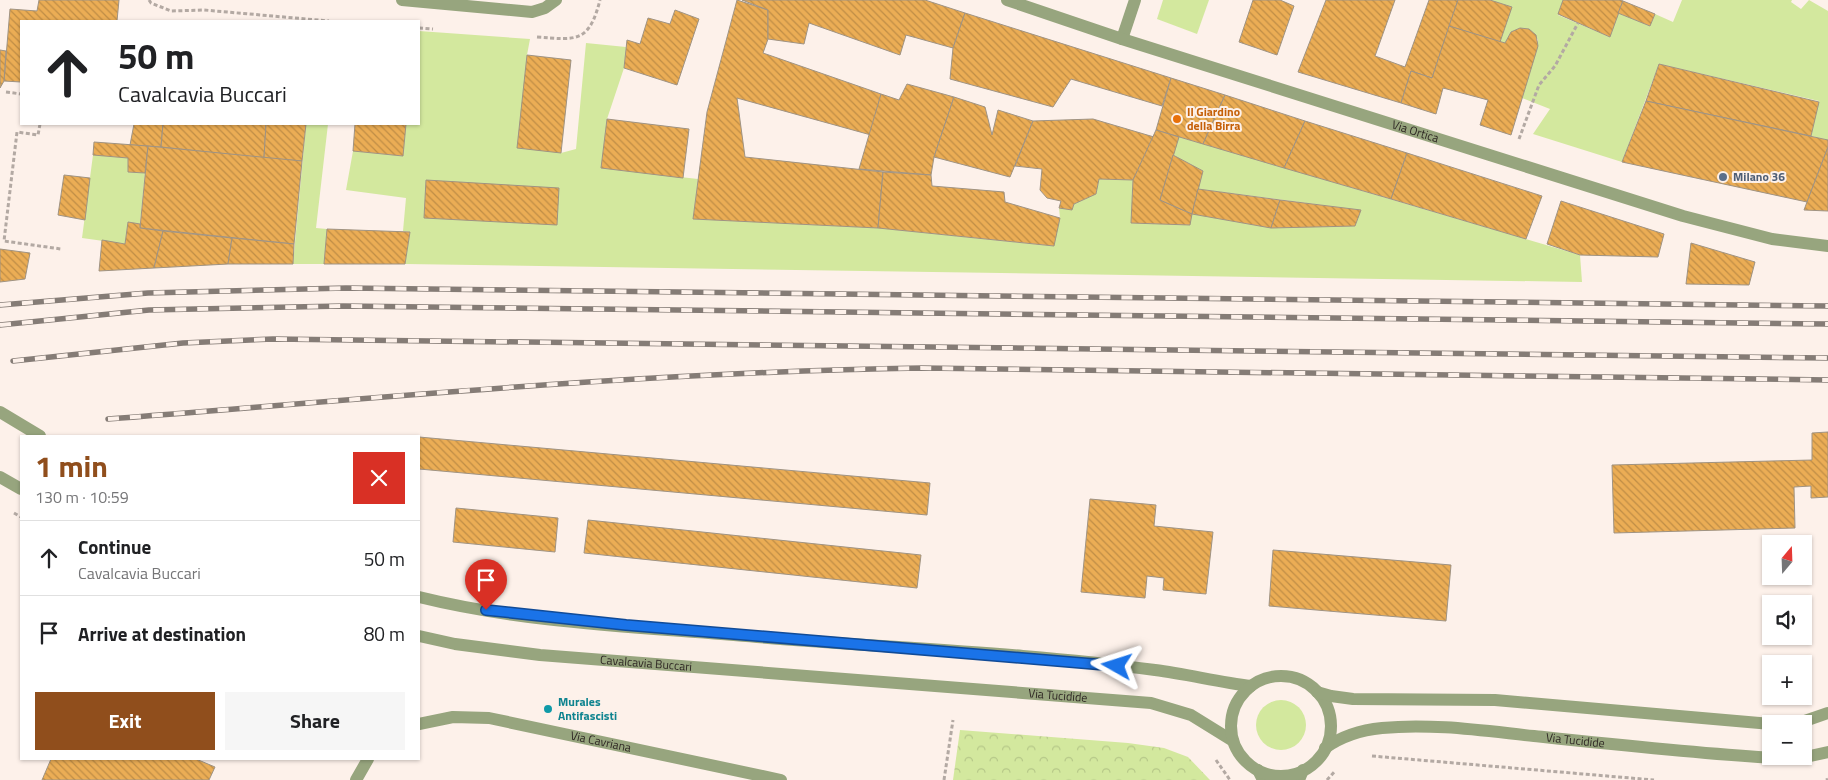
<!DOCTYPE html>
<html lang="en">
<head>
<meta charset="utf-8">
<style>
	body { margin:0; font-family:"Titillium Web",sans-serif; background:#f6f6f6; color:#202124; height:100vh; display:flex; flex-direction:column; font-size:19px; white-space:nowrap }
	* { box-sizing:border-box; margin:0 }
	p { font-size:16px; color:#757577 }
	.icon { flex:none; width:28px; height:28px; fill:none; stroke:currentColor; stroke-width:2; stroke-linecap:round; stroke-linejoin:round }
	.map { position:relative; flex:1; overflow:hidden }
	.drawer { position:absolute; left:20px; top:435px; width:400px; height:325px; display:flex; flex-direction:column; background:#fff; border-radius:0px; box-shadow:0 1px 4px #0004 }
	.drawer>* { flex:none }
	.hud { position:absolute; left:20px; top:20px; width:400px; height:105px; border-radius:0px; box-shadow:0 1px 4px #0004; background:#fff; color:#202124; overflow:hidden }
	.needle { width:32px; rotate:19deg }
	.tools { position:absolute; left:1762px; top:535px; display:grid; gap:10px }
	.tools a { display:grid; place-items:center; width:50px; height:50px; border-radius:0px; background:#fff; box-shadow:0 1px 4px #0004; font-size:25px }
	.pin { position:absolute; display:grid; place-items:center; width:42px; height:42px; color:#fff; margin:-51px -21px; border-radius:50% 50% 50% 0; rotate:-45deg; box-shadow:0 0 5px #0007 }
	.pin .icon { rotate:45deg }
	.me { position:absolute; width:55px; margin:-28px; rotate:276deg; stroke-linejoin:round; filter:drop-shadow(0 0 4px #0008) }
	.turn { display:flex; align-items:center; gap:18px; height:105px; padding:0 15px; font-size:22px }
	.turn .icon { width:65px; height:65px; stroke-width:2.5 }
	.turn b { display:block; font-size:35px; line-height:42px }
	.round { display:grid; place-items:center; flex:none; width:52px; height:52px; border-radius:0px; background:#f6f6f6 }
	.head { display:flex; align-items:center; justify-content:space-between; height:85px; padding:0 15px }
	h1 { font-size:30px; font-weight:700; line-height:38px; color:#904e1c }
	.button { display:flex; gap:10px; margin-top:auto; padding:10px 15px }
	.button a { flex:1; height:58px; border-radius:0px; background:#904e1c; color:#fff; font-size:20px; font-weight:700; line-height:58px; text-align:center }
	.button a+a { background:#f6f6f6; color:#202124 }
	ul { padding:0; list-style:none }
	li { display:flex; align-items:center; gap:15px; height:75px; padding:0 15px; border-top:1px solid #e0e0e0 }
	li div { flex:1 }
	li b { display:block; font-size:19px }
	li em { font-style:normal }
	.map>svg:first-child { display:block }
	.green { fill:#d3e89e }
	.forest { fill:url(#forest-crowns) }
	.building { fill:url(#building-back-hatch); stroke:#9f9383 }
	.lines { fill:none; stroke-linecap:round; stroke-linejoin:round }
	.path { stroke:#b3a9a3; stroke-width:3; stroke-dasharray:4 2.5; stroke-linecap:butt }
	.service { stroke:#97a57e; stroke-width:12 }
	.minor { stroke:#97a57e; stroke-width:12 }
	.tertiary { stroke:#97a57e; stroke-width:12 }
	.rail-casing { stroke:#857c76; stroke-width:5.5 }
	.rail { stroke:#fdf1ea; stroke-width:4; stroke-dasharray:11; stroke-linecap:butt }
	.tertiary-bridge { stroke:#97a57e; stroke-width:12 }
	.route-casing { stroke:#114b97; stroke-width:12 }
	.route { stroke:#1a73e8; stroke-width:9 }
	.food-dot { fill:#e8710a; stroke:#fdf1ea; stroke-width:2 }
	.service-dot { fill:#5c6f8a; stroke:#fdf1ea; stroke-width:2 }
	.culture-dot { fill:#0f9aa8; stroke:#fdf1ea; stroke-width:2 }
	.labels { text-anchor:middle; stroke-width:4; stroke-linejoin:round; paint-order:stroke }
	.food-label { font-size:12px; font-weight:bold; fill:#c56008; stroke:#fdf1ea; text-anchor:start }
	.street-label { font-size:12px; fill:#2f2824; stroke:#fdf1ea }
	.service-label { font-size:12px; font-weight:bold; fill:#4e5e75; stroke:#fdf1ea; text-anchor:start }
	.culture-label { font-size:12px; font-weight:bold; fill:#0d838f; stroke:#fdf1ea; text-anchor:start }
</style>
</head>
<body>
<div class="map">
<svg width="1828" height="780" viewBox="0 0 1828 780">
	<defs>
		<pattern id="forest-crowns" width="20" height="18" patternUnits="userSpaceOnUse" patternTransform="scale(1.25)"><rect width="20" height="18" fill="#d3e89e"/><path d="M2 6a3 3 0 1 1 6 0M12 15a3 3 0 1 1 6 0" fill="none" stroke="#b5c788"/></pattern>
		<pattern id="building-back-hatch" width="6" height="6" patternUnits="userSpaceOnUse" patternTransform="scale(1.25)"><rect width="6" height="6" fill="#ebad55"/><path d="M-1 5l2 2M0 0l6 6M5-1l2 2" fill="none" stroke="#bf8d46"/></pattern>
	</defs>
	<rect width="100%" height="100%" fill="#fdf1ea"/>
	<g class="green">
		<path d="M1163,0H1209L1197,34L1157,19Z"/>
		<path d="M1490,0H1563L1558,15L1610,37L1618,13L1650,26L1655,14L1673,22L1682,0H1792L1791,2L1801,9L1809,0L1828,11V140L1811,136L1819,101L1659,64L1622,162L1533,134L1550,109L1522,98L1538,40L1533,32L1520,28L1511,32L1505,43L1500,42L1511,7Z"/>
		<path d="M419,31L530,39L527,55L561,153L576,149L586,43L626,47L624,68L607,119L601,168L698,179L693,219L878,228L1053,246L1060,218L1059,208L1072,210L1074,204L1096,194L1099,179L1133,180L1131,223L1189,225L1192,214L1271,228L1355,226L1360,210L1198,189L1203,171L1173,155L1179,137L1580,255L1582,282L405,264L410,232L403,231L406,198L346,190L353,151L403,156L406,124H419Z"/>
		<path d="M306,124H328L316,228L327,229L324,264H293Z"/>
		<path d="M93,155L128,158V172L145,173L140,224L128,222L125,244L82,238Z"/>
		<circle cx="1281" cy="725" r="25"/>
	</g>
	<path class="forest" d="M960,730L1128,743L1164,748L1188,757L1210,780H953Z"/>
	<g class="building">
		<path d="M39,0H119L117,21H21V82L4,81L10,9L37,11Z"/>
		<path d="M737,0L768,10V39L763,53L881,94L871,135L737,98L745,157L883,172L878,228L693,219L707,112Z"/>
		<path d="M742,0H925L965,13L953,48L906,35L900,55L809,23L804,44L768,39V10Z"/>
		<path d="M1253,0H1280L1294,6L1277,55L1239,42Z"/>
		<path d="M1326,0H1395L1375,56L1405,67L1429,0H1458L1432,78L1411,71L1401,103L1298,72Z"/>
		<path d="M1458,0H1490L1512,7L1500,42L1449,26Z"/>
		<path d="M1563,0H1621L1623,1L1610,37L1558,14Z"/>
		<path d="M1623,1L1655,14L1650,26L1618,13Z"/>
		<path d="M675,10L699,19L677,85L624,68L627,40L640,44L648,18L670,24Z"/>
		<path d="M965,13L1171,78L1162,106L1071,79L1053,107L950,79L953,48Z"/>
		<path d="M1449,26L1505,43L1511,32L1520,28L1529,29L1536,35L1538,46L1511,135L1480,125L1488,100L1443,88L1436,114L1401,103L1411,71L1432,78Z"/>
		<path d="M0,50L6,51L4,81L0,88Z"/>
		<path d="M527,55L571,60L561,153L517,148Z"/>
		<path d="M1659,64L1819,102L1811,136L1646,101Z"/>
		<path d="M1171,78L1225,95L1203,144L1156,130Z"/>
		<path d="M907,84L954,97L934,157L931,175L859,169L881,94L899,100Z"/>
		<path d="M1225,95L1305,121L1284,168L1203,144Z"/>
		<path d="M954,97L985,107L992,135L998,110L1033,121L1010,177L934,157Z"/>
		<path d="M1646,101L1828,140V147L1807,202L1622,162Z"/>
		<path d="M607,119L689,129L683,178L601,168Z"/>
		<path d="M1093,119L1154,137L1133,180L1099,179L1096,194L1074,204L1072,210L1059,208L1061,201L1047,198L1040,190L1042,169L1015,166L1033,121Z"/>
		<path d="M1305,121L1407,153L1391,199L1284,168Z"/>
		<path d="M134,124H163L161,147L130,145Z"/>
		<path d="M163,124H266L264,158L161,147Z"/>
		<path d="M266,124H306L302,161L264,158Z"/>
		<path d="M355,124H406L403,156L353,151Z"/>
		<path d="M1156,130L1179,137L1160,200L1192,214L1190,225L1131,223L1133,180Z"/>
		<path d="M94,142L148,146L145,173L128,172V158L93,155Z"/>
		<path d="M148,146L302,161L294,244L140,228Z"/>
		<path d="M1828,147V211L1804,210L1807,202Z"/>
		<path d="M1407,153L1542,196L1526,239L1391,199Z"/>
		<path d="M1173,155L1203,171L1192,214L1160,200Z"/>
		<path d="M883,172L931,175L932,186L1004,192L1005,202L1060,218L1054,246L878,228Z"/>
		<path d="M64,175L90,178L85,220L58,215Z"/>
		<path d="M426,180L559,188L557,225L424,218Z"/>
		<path d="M1198,189L1280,200L1271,228L1192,214Z"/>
		<path d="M1280,200L1361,210L1355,226L1271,228Z"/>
		<path d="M1561,201L1664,234L1658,257L1580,255L1547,244Z"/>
		<path d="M128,222L140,224V228L163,231L154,268L99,271L102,240L125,244Z"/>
		<path d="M327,229L410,232L405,264H324Z"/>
		<path d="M163,231L232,238L228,264L154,268Z"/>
		<path d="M232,238L294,244L293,264H228Z"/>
		<path d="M1691,243L1755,262L1749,285L1686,284Z"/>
		<path d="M0,249L30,253L25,279L0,282Z"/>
		<path d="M1828,432V497L1811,498V486L1794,487L1795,528L1614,533L1612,465L1812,460V433Z"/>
		<path d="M419,437L930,483L927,515L419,469Z"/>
		<path d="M1090,499L1156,505L1154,526L1213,532L1206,594L1163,590L1164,578L1147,576L1145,598L1081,592Z"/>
		<path d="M456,508L558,518L555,552L453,542Z"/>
		<path d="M588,520L921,555L917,588L584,553Z"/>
		<path d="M1273,550L1451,565L1446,621L1269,606Z"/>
		<path d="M51,759H196L215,767L209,780H42Z"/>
	</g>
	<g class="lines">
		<g class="path">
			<path d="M149,0L151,3L171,11L204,10L329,21"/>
			<path d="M419,28L433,29"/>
			<path d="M537,37C577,40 589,43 600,0"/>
			<path d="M6,92L21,94"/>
			<path d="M40,124L38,135L17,132L4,241L61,249"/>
			<path d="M1519,139L1539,85L1555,66L1578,23"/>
			<path d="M14,513L21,517"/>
			<path d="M1372,756L1654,780"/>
			<path d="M1216,760L1230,780"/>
			<path d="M944,780L953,720"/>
			<path d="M1327,780L1335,771"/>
			<path d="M1826,780L1828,779"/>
		</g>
		<path class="service" d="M1122,39L1135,0"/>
		<g class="minor">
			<path d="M402,0L532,12L545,8L556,0"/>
			<path id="s1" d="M1007,0L1122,39L1683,216L1772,239L1828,246"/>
			<path id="s2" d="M419,724L453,717L489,718L781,780"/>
			<path d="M1258,770L1263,780"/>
			<path d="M356,780L368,759"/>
			<path d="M1299,780L1303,770"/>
		</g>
		<g class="tertiary">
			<path d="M0,477L21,489"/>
			<path d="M419,597C528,624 645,627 757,637C889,648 1023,652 1155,670C1187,674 1218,682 1251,686"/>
			<path id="s3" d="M419,636L455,644L540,655L1151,703L1191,715L1233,741"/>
			<circle cx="1281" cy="726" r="50"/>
			<path d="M1317,692L1331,696L1353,699L1495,700L1771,724"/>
			<path d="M1783,724L1799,723L1828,713"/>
			<path id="s4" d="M1325,748C1342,736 1361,730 1382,728C1432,723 1485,731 1534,736C1609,744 1683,752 1758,757L1796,759L1828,752"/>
		</g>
		<g class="rail-casing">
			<g id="rail">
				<path d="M0,305L148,293L346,288L1828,306"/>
				<path d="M0,325L149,310L343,306L1828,324"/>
				<path d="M13,361L183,343L273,339L1828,358"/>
				<path d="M108,419C378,398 649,372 921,368L1828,380"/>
			</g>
		</g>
		<use href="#rail" class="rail"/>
		<path class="tertiary-bridge" d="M0,412L40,436"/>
	</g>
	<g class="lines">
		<g class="route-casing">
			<path id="route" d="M486,610L626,625L1117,666"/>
		</g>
		<use href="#route" class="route"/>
	</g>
	<circle class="food-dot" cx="1177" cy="119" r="5"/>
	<circle class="service-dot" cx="1723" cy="177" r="5"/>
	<circle class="culture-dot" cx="548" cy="709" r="5"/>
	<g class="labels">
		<g class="food-label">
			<text x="1187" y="116">Il Giardino<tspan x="1187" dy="14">della Birra</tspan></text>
		</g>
		<g class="street-label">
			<text dy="4" stroke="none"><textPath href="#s1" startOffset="429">Via Ortica</textPath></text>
			<text dy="4" stroke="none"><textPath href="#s3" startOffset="229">Cavalcavia Buccari</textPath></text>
			<text dy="4" stroke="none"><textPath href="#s3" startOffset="642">Via Tucidide</textPath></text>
			<text dy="4" stroke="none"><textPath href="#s4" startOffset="255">Via Tucidide</textPath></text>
			<text dy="4" stroke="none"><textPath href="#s2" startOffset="185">Via Cavriana</textPath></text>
		</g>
		<g class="service-label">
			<text x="1733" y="181">Milano 36</text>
		</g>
		<g class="culture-label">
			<text x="558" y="706">Murales<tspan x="558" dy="14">Antifascisti</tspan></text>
		</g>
	</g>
</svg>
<div class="tools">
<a><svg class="needle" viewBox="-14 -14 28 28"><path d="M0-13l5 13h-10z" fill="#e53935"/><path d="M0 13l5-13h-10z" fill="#757577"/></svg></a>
<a><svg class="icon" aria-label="sound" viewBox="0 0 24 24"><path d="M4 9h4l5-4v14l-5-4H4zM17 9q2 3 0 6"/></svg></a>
<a>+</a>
<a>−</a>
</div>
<div class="pin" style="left:486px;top:610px;background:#d93025"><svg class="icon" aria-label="arrive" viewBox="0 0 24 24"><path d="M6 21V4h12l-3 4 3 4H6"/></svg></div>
<svg class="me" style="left:1117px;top:666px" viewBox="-20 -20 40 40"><path d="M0-17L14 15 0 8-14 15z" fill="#1a73e8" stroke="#fff" stroke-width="4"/></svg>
<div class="hud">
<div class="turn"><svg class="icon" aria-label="ahead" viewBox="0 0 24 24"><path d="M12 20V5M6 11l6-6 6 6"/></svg><div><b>50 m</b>Cavalcavia Buccari</div></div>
</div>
<section class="drawer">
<div class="head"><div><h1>1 min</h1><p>130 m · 10:59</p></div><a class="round" style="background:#d93025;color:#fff"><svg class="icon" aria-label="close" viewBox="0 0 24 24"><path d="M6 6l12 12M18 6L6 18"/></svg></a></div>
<ul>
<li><svg class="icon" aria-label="ahead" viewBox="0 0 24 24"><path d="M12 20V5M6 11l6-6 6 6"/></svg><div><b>Continue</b><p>Cavalcavia Buccari</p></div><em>50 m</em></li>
<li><svg class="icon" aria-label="arrive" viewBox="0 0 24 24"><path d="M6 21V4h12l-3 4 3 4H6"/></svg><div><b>Arrive at destination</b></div><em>80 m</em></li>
</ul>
<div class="button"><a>Exit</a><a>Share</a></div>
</section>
</div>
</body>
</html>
